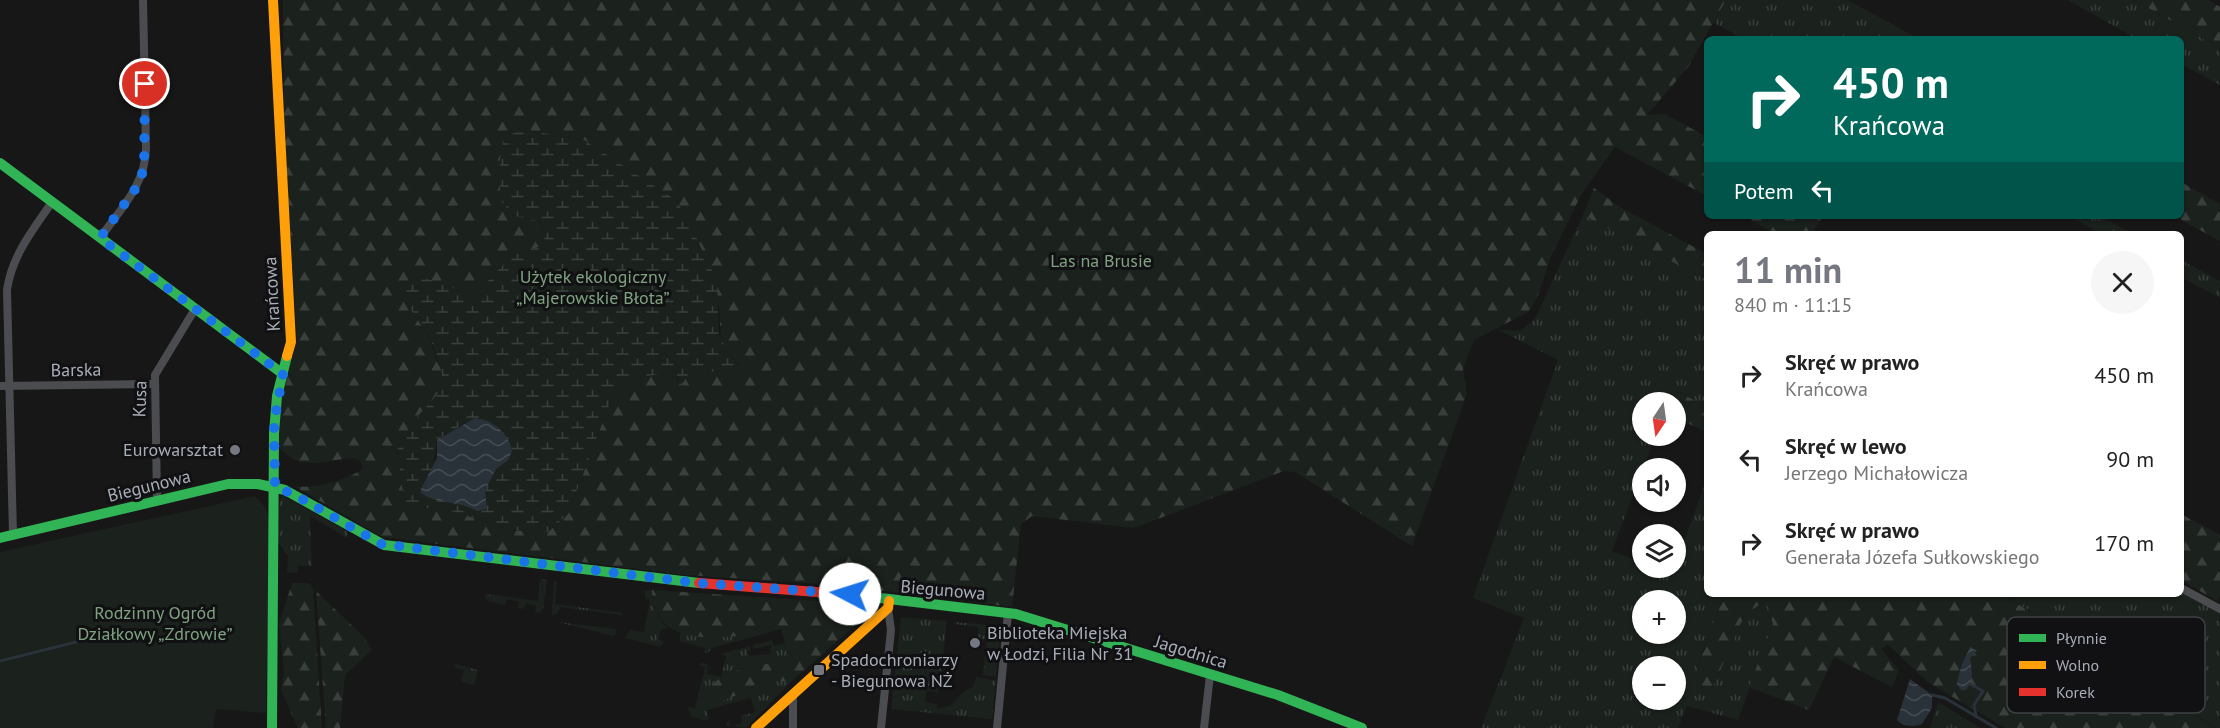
<!DOCTYPE html>
<html lang="pl">
<head>
<meta charset="utf-8">
<style>
	body { margin:0; font-family:"PT Sans",sans-serif; background:#f6f6f6; color:#222; height:100vh; display:flex; flex-direction:column; font-size:22px; white-space:nowrap }
	* { box-sizing:border-box; margin:0 }
	p { font-size:20px; color:#767676 }
	.icon { flex:none; width:33px; height:33px; fill:none; stroke:currentColor; stroke-width:2; stroke-linecap:round; stroke-linejoin:round }
	.map { position:relative; flex:1; overflow:hidden }
	.details { position:absolute; left:1704px; top:231px; width:480px; height:366px; display:flex; flex-direction:column; background:#fff; border-radius:9px; box-shadow:0 2px 4px #0004 }
	.details>* { flex:none }
	.guide { position:absolute; left:1704px; top:36px; width:480px; height:183px; border-radius:9px; box-shadow:0 2px 4px #0004; background:#00695c; color:#fff; overflow:hidden }
	.needle { width:39px; rotate:193deg }
	.controls { position:absolute; left:1632px; top:392px; display:grid; gap:12px }
	.controls a { display:grid; place-items:center; width:54px; height:54px; border-radius:50%; background:#fff; box-shadow:0 2px 4px #0004; font-size:30px }
	.pin { position:absolute; display:grid; place-items:center; width:51px; height:51px; color:#fff; margin:-26px; border:3px solid #fff; border-radius:50%; box-shadow:0 2px 6px #0007 }
	.me { position:absolute; width:66px; margin:-33px; rotate:275deg; stroke-linejoin:round; filter:drop-shadow(0 0 4px #0008) }
	.turn { display:flex; align-items:center; gap:21px; height:126px; padding:0 30px; font-size:27px }
	.turn .icon { width:78px; height:78px; stroke-width:2.5 }
	.turn b { display:block; font-size:42px; line-height:51px }
	.then { display:flex; align-items:center; height:57px; padding:0 30px; background:#0003; gap:12px; font-size:22px }
	.round { display:grid; place-items:center; flex:none; width:63px; height:63px; border-radius:32px; background:#f6f6f6 }
	.headline { display:flex; align-items:center; justify-content:space-between; height:102px; padding:0 30px }
	h1 { font-size:36px; font-weight:600; line-height:45px; color:#757880 }
	ul { padding:0; list-style:none }
	li { display:flex; align-items:center; gap:18px; height:84px; padding:0 30px }
	li div { flex:1 }
	li b { display:block; font-size:22px }
	li em { font-style:normal }
	.map>svg:first-child { display:block }
	.grass { fill:url(#grass-tufts); fill-rule:evenodd }
	.forest { fill:url(#forest-firs); fill-rule:evenodd }
	.wetland { fill:url(#wetland-marsh); fill-rule:evenodd }
	.garden { fill:#1b211c }
	.water { fill:url(#water-waves) }
	.lines { fill:none; stroke-linecap:round; stroke-linejoin:round }
	.stream { stroke:#2a3239; stroke-width:3 }
	.street { stroke:#4b4c50; stroke-width:8 }
	.fast { stroke:#30b455; stroke-width:10 }
	.slow { stroke:#ff9f0a; stroke-width:10 }
	.jam { stroke:#e5322d; stroke-width:10 }
	.route { stroke:#1a73e8; stroke-width:10; stroke-dasharray:0 18 }
	.poi-dot { fill:#757880; stroke:#111113; stroke-width:2 }
	.labels { text-anchor:middle; stroke-width:6; stroke-linejoin:round; paint-order:stroke }
	.park-label { font-size:18px; fill:#7fa381; stroke:#111113 }
	.street-label { font-size:18px; fill:#a8adb8; stroke:#111113 }
	.poi-label { font-size:18px; fill:#a8adb8; stroke:#111113; text-anchor:start }
	.key { fill:#111113; stroke:#3e4045; stroke-width:1.5 }
	.key-label { font-size:16px; fill:#a8adb8 }
</style>
</head>
<body>
<div class="map">
<svg width="2220" height="728" viewBox="0 0 2220 728">
	<defs>
		<pattern id="grass-tufts" width="24" height="20" patternUnits="userSpaceOnUse" patternTransform="scale(1.5)"><rect width="24" height="20" fill="#1b211c"/><path d="M3 7l-1-3M5 7V3M7 7l1-3M15 17l-1-3M17 17v-4M19 17l1-3" fill="none" stroke="#393f3b"/></pattern>
		<pattern id="forest-firs" width="22" height="20" patternUnits="userSpaceOnUse" patternTransform="scale(1.5)"><rect width="22" height="20" fill="#1b211c"/><path d="M5 1l3.5 6h-7zM16 11l3.5 6h-7z" fill="#393f3b"/></pattern>
		<pattern id="wetland-marsh" width="20" height="14" patternUnits="userSpaceOnUse" patternTransform="scale(1.5)"><rect width="20" height="14" fill="#1b211c"/><path d="M1 5h8M5 5V1M11 12h8M15 12V8" fill="none" stroke="#393f3b"/></pattern>
		<pattern id="water-waves" width="16" height="10" patternUnits="userSpaceOnUse" patternTransform="scale(1.5)"><rect width="16" height="10" fill="#2a3239"/><path d="M0 5q4-4 8 0t8 0" fill="none" stroke="#464d54"/></pattern>
	</defs>
	<rect width="100%" height="100%" fill="#171717"/>
	<g class="grass">
		<path d="M1726,0H1848L1919,39H1744L1714,23Z"/>
		<path d="M2068,0H2133L2220,48V85L2181,64V39H2137Z"/>
		<path d="M1583,215L1707,280V406L1673,390L1668,402H1642V435H1656L1612,551L1642,563V567H1652L1672,575L1707,478V594H1724L1697,667L1712,689L1745,614L1767,601L1773,624L1738,720L1687,706L1678,728H1481L1524,618L1473,598L1558,360L1499,330L1520,331L1535,319ZM1642,600H1676V633H1642ZM1642,666H1676V699H1642Z"/>
		<path d="M2069,216H2100L2133,234H2102Z"/>
		<path d="M2181,260L2220,281V298L2181,277Z"/>
		<path d="M283,496L348,532L347,538L310,516L312,566H298V572L287,573L288,556L278,542L279,498Z"/>
		<path d="M540,579L547,580L543,609L539,613L535,612L536,606L526,603L523,609L518,608L519,602L507,599L505,605L485,600L486,594L538,601Z"/>
		<path d="M554,581H557L555,604L622,613V615L560,607L558,614L552,615Z"/>
		<path d="M2181,585L2220,607V728H2216L2003,594H2181Z"/>
		<path d="M652,590C652,607 656,617 668,628L661,629L658,640L664,642L660,647L625,638L630,630L644,632L650,600L645,599V591Z"/>
		<path d="M901,617L947,621L941,673H933V680L940,681L938,692L926,691L925,702L937,704V709C960,705 954,695 973,687L976,677L996,680L992,719L891,709Z"/>
		<path d="M558,622L615,629L617,633L613,636Z"/>
		<path d="M954,622L1001,626L996,677L983,675L987,640L978,638V627L954,624Z"/>
		<path d="M779,625C787,629 790,634 792,643C797,670 751,664 735,670C725,674 716,688 708,696L712,704L740,694L762,680L791,682L746,728L726,725L729,719L731,726L742,723L741,716L755,712L751,698L707,710L709,719L706,721L691,716L688,707L695,708L705,667L699,665L701,663L708,664L707,674L721,677L726,656L720,654L750,646L751,650L747,652L749,656L770,654L771,645L754,649L753,645L772,640L774,646L785,643L781,629L712,648L708,653L705,652V648L680,641V632C723,641 739,632 779,625Z"/>
		<path d="M456,664L478,670L474,685L461,681L464,670L454,667Z"/>
		<path d="M1938,702L1980,728H1930Z"/>
	</g>
	<g class="forest">
		<path d="M283,0H1726L1688,67L1647,115L1665,114L1707,137V196L1615,147L1582,193L1551,256L1537,298L1528,312L1474,340L1463,368L1467,394L1412,546L1295,472L1284,471L1134,528L1032,516L1021,524L1012,607L839,585L685,575L382,537L294,486C317,489 344,481 363,469L360,461L353,458C323,460 300,473 279,447V411L297,339L284,129ZM526,130L584,140L674,199C687,215 716,285 719,306C722,332 715,344 739,364L736,373L691,370L686,374L684,382L678,381L675,371L633,379L612,397L568,514L548,532L511,530L456,512L405,505L397,450L411,424L443,388V375L427,333L412,312L406,282L420,276L474,296L511,256L542,246L546,233L539,221L514,216L501,179L500,160Z"/>
		<path d="M2134,0H2208L2220,7V48Z"/>
		<path d="M2181,182L2220,204V241L2174,216H2181Z"/>
		<path d="M1594,188L1620,207L1707,254V280L1583,215Z"/>
		<path d="M1743,216H1823L1811,234H1776Z"/>
		<path d="M1673,390L1707,406V432L1676,418V402H1668Z"/>
		<path d="M2181,514L2220,535V596L2217,601L2181,580Z"/>
		<path d="M292,583H310L313,590L322,728H298L281,690L284,672L279,624Z"/>
		<path d="M652,590L835,602L868,609L869,613L791,682L762,680L740,694L712,704L708,696C714,667 760,666 784,661L792,647L789,634L779,625C765,627 751,634 737,636C700,640 651,638 652,590Z"/>
		<path d="M316,591L365,638L372,650L345,675L340,728H326Z"/>
		<path d="M1724,594H2002L2215,728H2005L1929,683L1887,644L1881,649L1899,670L1892,687L1834,657L1809,710L1749,687L1773,624L1766,601L1745,614L1712,689L1697,688V668Z"/>
	</g>
	<path class="wetland" d="M526,130L584,140L674,199L684,212L717,281L719,333L727,352L741,368L736,373L691,370L681,385L675,371L633,379L612,397L568,514L548,532L511,530L456,512L405,505L397,450L411,424L443,388C443,370 435,349 427,333C418,316 398,303 406,282L420,276L474,296L511,256L542,246L546,233L540,221L514,216L500,200V160L503,140L507,135ZM465,423L485,490L487,509L477,511L463,503L429,497L437,440Z"/>
	<path class="garden" d="M255,496L265,507L270,522L266,713L216,709L213,728H0V552Z"/>
	<g class="water">
		<path d="M475,418C493,420 510,434 512,452L507,461L496,469L485,490L487,509L477,511C461,501 436,504 421,493V489L437,458V440Z"/>
		<path d="M1972,648L1977,651L1970,658C1972,671 1974,678 1966,690H1962L1957,685C1959,672 1963,657 1972,648Z"/>
		<path d="M1910,679L1932,695V708L1922,724C1914,727 1903,727 1897,720Z"/>
	</g>
	<g class="lines">
		<g class="stream">
			<path d="M0,661L124,630"/>
			<path d="M1970,684L1983,691L1974,705L1976,716"/>
			<path d="M1932,695L1945,698L1996,728"/>
		</g>
		<g class="street">
			<path d="M100,238C120,210 146,184 146,148L143,0"/>
			<path d="M0,386L153,384"/>
			<path d="M157,500L155,375L195,309"/>
			<path d="M13,535L7,290C12,255 33,230 52,202"/>
			<path d="M2181,588L2220,609"/>
			<path d="M793,694V728"/>
			<path d="M881,728L891,630L888,608"/>
			<path d="M997,728L1008,613"/>
			<path d="M1204,728L1210,675"/>
		</g>
		<g class="fast">
			<path d="M0,163L283,374"/>
			<path d="M0,538L228,484H258L285,490L384,545L699,583"/>
			<path d="M855,595L1016,614L1278,695L1362,728"/>
			<path d="M272,728L274,433L277,396L287,356"/>
		</g>
		<g class="slow">
			<path d="M273,0L291,342L287,356"/>
			<path d="M756,728L888,608L889,601"/>
		</g>
		<path class="jam" d="M699,583L855,595"/>
	</g>
	<g class="lines">
		<path class="route" d="M145,84L144,169L136,188L100,238L283,374L274,423L275,487L295,495L381,544L697,583L850,594"/>
	</g>
	<g class="poi-dot">
		<circle cx="235" cy="450" r="6"/>
		<circle cx="975" cy="643" r="6"/>
		<rect x="813" y="664" width="12" height="12" rx="3"/>
	</g>
	<g class="labels">
		<g class="park-label">
			<text x="1101" y="267">Las na Brusie</text>
			<text x="593" y="283">Użytek ekologiczny<tspan x="593" dy="21">„Majerowskie Błota”</tspan></text>
			<text x="155" y="619">Rodzinny Ogród<tspan x="155" dy="21">Działkowy „Zdrowie”</tspan></text>
		</g>
		<g class="street-label">
			<text transform="translate(272 294) rotate(-93)" y="6">Krańcowa</text>
			<text transform="translate(76 370) rotate(-1)" y="6">Barska</text>
			<text transform="translate(140 399) rotate(-88)" y="6">Kusa</text>
			<text transform="translate(149 486) rotate(-14)" y="6">Biegunowa</text>
			<text transform="translate(943 590) rotate(5)" y="6">Biegunowa</text>
			<text transform="translate(1191 652) rotate(17)" y="6">Jagodnica</text>
		</g>
		<g class="poi-label">
			<text x="223" y="456" text-anchor="end">Eurowarsztat</text>
			<text x="987" y="639">Biblioteka Miejska<tspan x="987" dy="21">w Łodzi, Filia Nr 31</tspan></text>
			<text x="831" y="666">Spadochroniarzy<tspan x="831" dy="21">- Biegunowa NŻ</tspan></text>
		</g>
	</g>
	<rect x="2007" y="617" width="198" height="96" rx="9" class="key"/>
	<rect x="2019" y="634" width="27" height="8" fill="#30b455"/>
	<rect x="2019" y="661" width="27" height="8" fill="#ff9f0a"/>
	<rect x="2019" y="688" width="27" height="8" fill="#e5322d"/>
	<g class="key-label">
		<text x="2056" y="644">Płynnie</text>
		<text x="2056" y="671">Wolno</text>
		<text x="2056" y="698">Korek</text>
	</g>
</svg>
<div class="controls">
<a><svg class="needle" viewBox="-14 -14 28 28"><path d="M0-13l5 13h-10z" fill="#e53935"/><path d="M0 13l5-13h-10z" fill="#767676"/></svg></a>
<a><svg class="icon" aria-label="sound" viewBox="0 0 24 24"><path d="M4 9h4l5-4v14l-5-4H4zM17 9q2 3 0 6"/></svg></a>
<a><svg class="icon" aria-label="layers" viewBox="0 0 24 24"><path d="M12 4l9 5-9 5-9-5zM3 14l9 5 9-5"/></svg></a>
<a>+</a>
<a>−</a>
</div>
<div class="pin" style="left:145px;top:84px;background:#d93025"><svg class="icon" aria-label="arrive" viewBox="0 0 24 24"><path d="M6 21V4h12l-3 4 3 4H6"/></svg></div>
<svg class="me" style="left:850px;top:594px" viewBox="-20 -20 40 40"><circle r="19" fill="#fff"/><path d="M0-13L10 11 0 6-10 11z" fill="#1a73e8"/></svg>
<div class="guide">
<div class="turn"><svg class="icon" aria-label="right" viewBox="0 0 24 24"><path d="M7 20v-9h11M14 6l5 5-5 5"/></svg><div><b>450 m</b>Krańcowa</div></div>
<div class="then">Potem<svg class="icon" aria-label="left" viewBox="0 0 24 24"><path d="M17 20v-9H6M10 6l-5 5 5 5"/></svg></div>
</div>
<section class="details">
<div class="headline"><div><h1>11 min</h1><p>840 m · 11:15</p></div><a class="round"><svg class="icon" aria-label="close" viewBox="0 0 24 24"><path d="M6 6l12 12M18 6L6 18"/></svg></a></div>
<ul>
<li><svg class="icon" aria-label="right" viewBox="0 0 24 24"><path d="M7 20v-9h11M14 6l5 5-5 5"/></svg><div><b>Skręć w prawo</b><p>Krańcowa</p></div><em>450 m</em></li>
<li><svg class="icon" aria-label="left" viewBox="0 0 24 24"><path d="M17 20v-9H6M10 6l-5 5 5 5"/></svg><div><b>Skręć w lewo</b><p>Jerzego Michałowicza</p></div><em>90 m</em></li>
<li><svg class="icon" aria-label="right" viewBox="0 0 24 24"><path d="M7 20v-9h11M14 6l5 5-5 5"/></svg><div><b>Skręć w prawo</b><p>Generała Józefa Sułkowskiego</p></div><em>170 m</em></li>
</ul>
</section>
</div>
</body>
</html>
